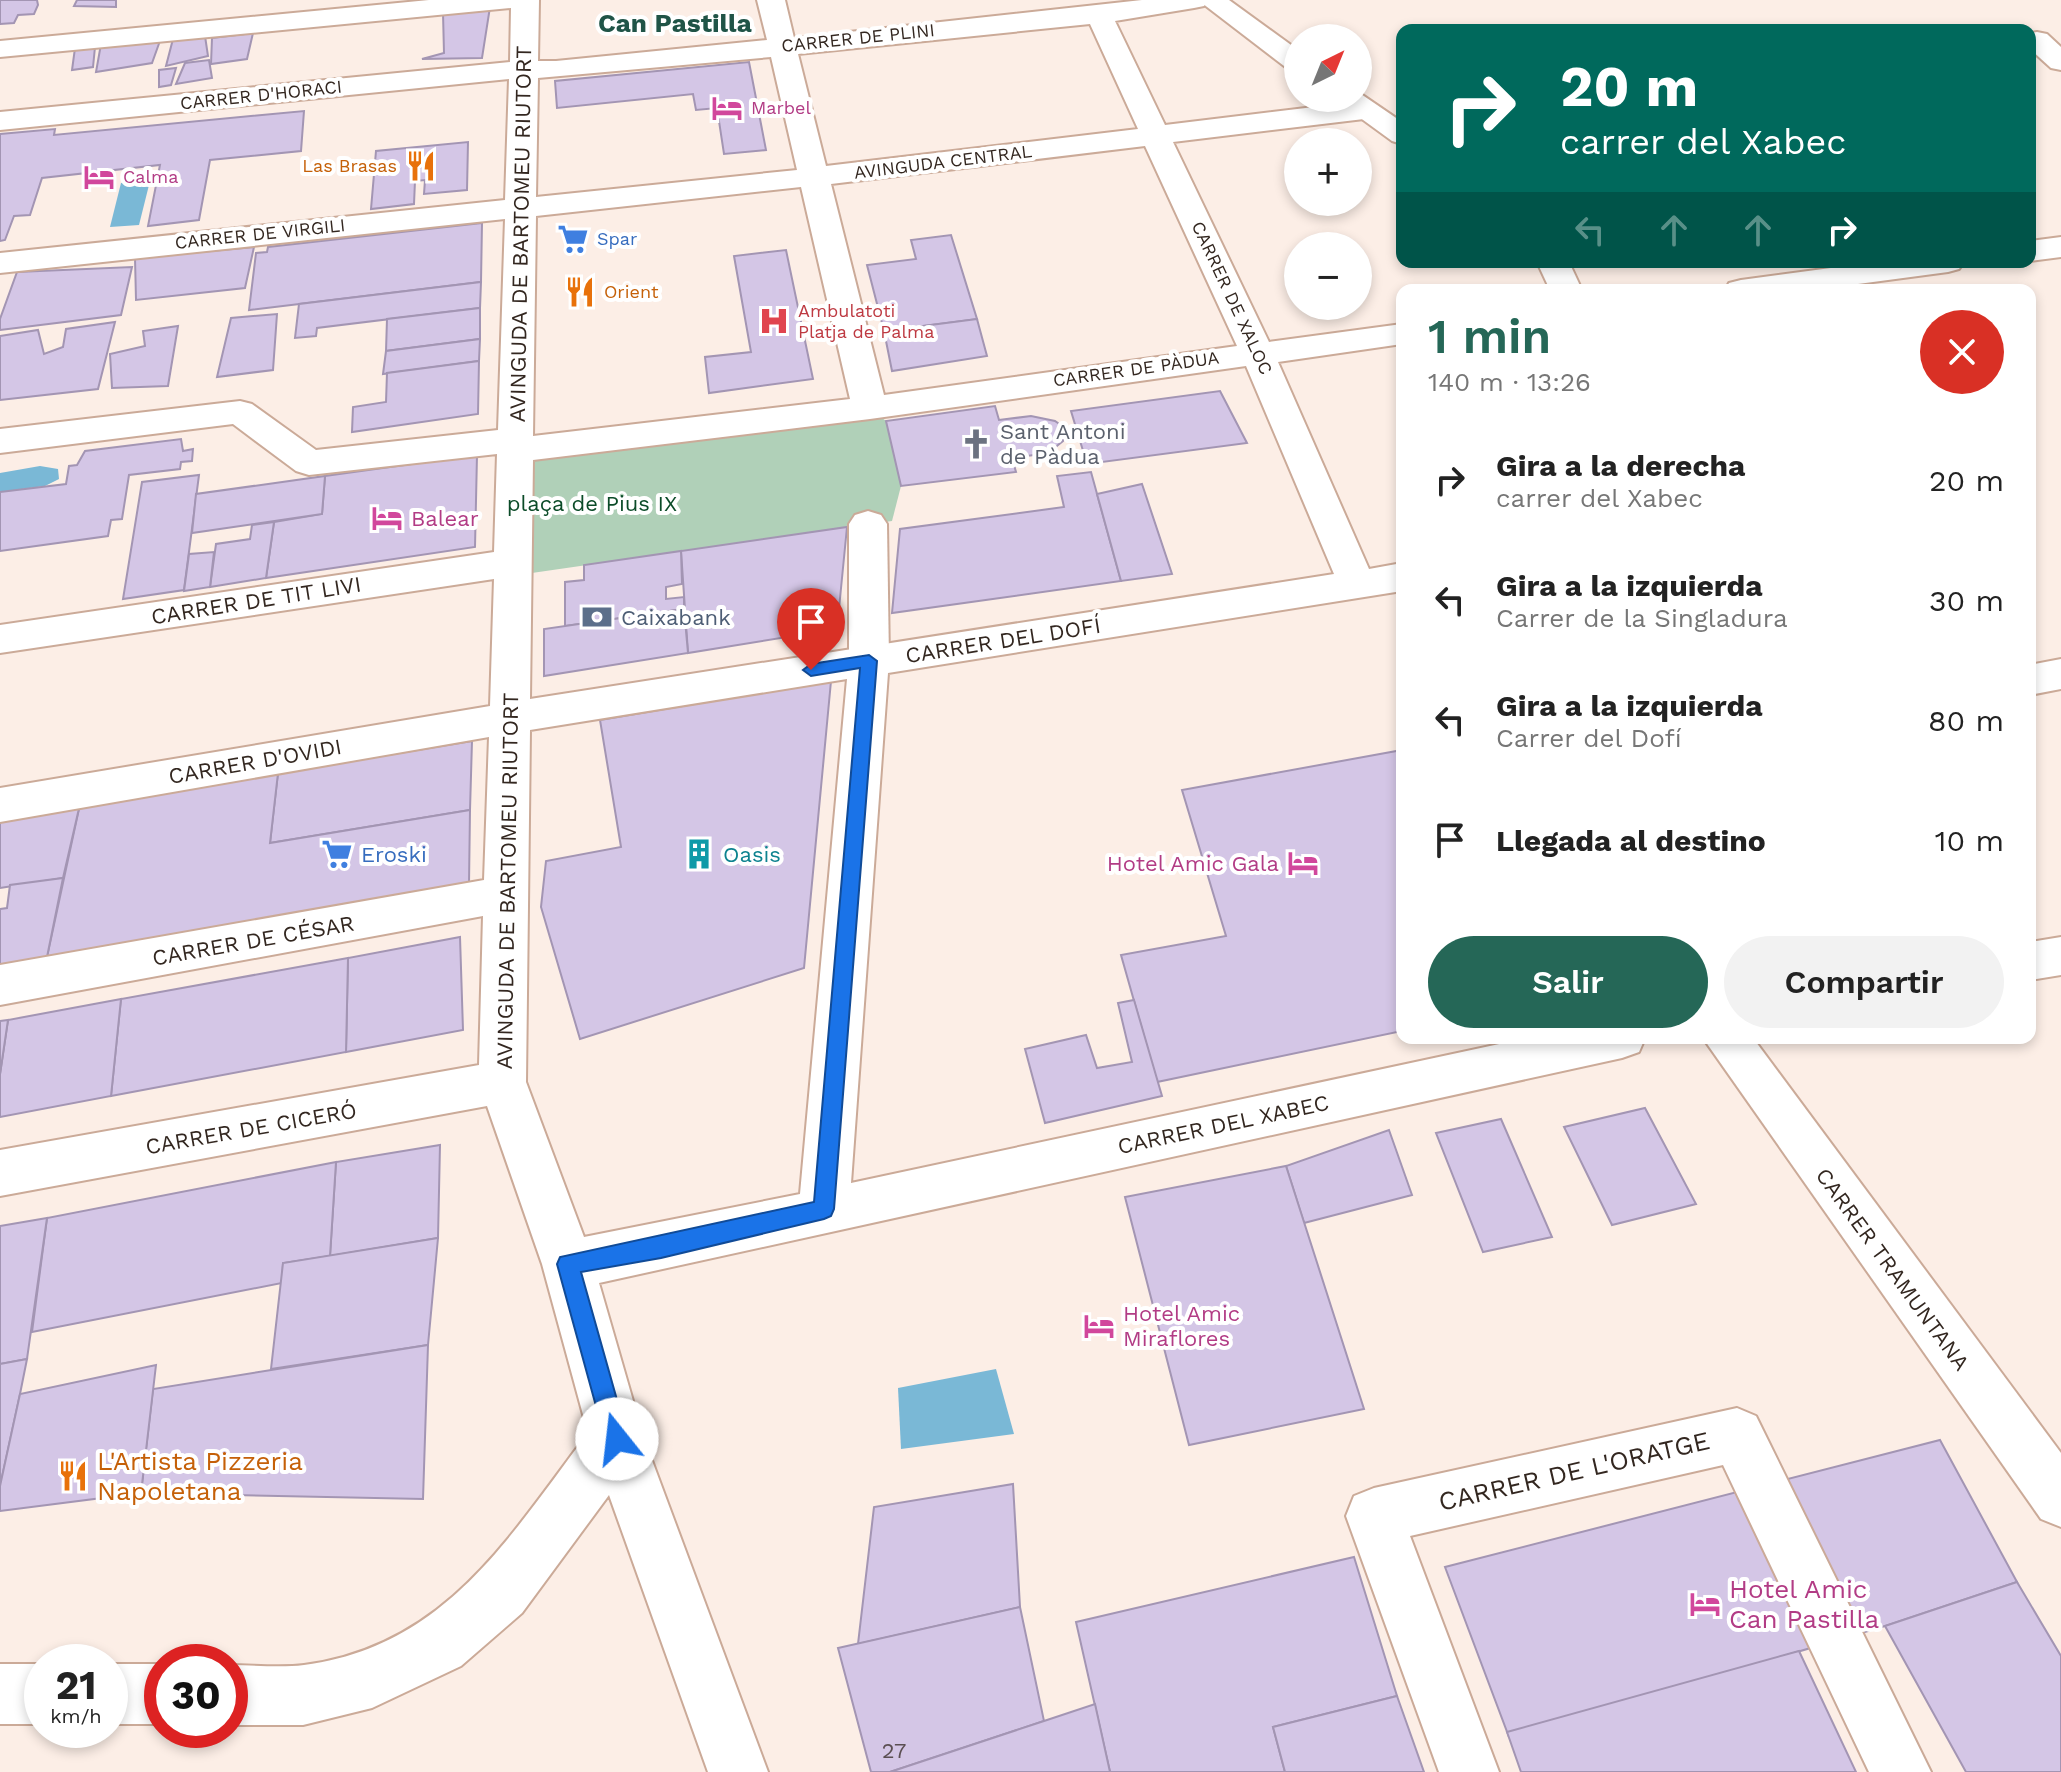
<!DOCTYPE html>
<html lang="es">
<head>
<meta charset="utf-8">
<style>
	body { margin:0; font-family:"Work Sans",sans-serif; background:#f2f2f2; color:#222; height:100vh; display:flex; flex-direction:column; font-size:30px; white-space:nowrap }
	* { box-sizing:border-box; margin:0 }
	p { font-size:26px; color:#767676 }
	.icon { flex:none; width:44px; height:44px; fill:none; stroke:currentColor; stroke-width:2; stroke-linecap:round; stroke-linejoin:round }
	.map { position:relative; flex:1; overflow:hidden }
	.panel { position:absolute; left:1396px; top:284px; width:640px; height:760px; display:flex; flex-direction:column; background:#fff; border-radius:16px; box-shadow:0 4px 12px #0003 }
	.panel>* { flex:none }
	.top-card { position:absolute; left:1396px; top:24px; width:640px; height:244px; border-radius:16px; box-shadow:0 4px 12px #0003; background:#00695c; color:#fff; overflow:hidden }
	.needle { width:52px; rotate:43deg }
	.controls { position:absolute; left:1284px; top:24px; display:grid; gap:16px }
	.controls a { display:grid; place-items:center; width:88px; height:88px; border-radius:50%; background:#fff; box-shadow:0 4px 12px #0003; font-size:40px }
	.speed { position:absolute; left:24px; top:1644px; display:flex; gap:16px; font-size:40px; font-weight:700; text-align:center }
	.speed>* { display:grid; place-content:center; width:104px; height:104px; border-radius:50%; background:#fff; box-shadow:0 4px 12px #0003; line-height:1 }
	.speed small { font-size:20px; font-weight:400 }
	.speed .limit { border:12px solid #d22; background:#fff; color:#111 }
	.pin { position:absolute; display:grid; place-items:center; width:68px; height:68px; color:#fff; margin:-82px -34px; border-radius:50% 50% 50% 0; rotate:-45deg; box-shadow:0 0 8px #0007 }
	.pin .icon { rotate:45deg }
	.me { position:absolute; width:88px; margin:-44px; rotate:344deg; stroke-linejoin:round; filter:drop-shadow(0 0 6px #0008) }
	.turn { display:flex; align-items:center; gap:28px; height:168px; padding:0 32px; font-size:36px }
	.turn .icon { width:104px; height:104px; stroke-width:2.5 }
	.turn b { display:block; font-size:56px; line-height:68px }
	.lanes { display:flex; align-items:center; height:76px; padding:0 32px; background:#0003; justify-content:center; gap:40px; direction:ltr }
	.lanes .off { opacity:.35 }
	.round { display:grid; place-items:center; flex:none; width:84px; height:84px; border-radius:42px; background:#f2f2f2 }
	.overview { display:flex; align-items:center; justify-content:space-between; height:136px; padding:0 32px }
	h1 { font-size:48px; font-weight:600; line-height:60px; color:#256757 }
	.action { display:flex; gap:16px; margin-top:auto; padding:16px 32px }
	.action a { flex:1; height:92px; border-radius:48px; background:#256757; color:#fff; font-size:32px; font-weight:600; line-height:92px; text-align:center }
	.action a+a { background:#f2f2f2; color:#222 }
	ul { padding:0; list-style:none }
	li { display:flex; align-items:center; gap:24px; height:120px; padding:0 32px }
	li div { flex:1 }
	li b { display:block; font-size:30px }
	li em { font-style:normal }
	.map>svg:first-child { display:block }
	.green { fill:#b0d0b8 }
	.water { fill:#7ab8d6 }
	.building { fill:#d4c6e6; stroke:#a395b3; stroke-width:2 }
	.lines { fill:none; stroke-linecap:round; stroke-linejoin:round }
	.pedestrian-casing { stroke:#cbaa98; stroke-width:4 }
	.minor-casing { stroke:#cbaa98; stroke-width:4 }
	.tertiary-casing { stroke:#cbaa98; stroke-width:4 }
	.pedestrian { fill:#fff; fill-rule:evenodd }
	.minor { fill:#fff; fill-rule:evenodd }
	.tertiary { fill:#fff; fill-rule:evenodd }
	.route { fill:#1a73e8; stroke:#114b97; stroke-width:2 }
	.labels { text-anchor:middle; stroke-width:8; stroke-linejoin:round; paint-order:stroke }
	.far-street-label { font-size:18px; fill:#332720; stroke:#fff }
	.far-hotel-label { font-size:18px; fill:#b23c85; stroke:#fff; text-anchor:start }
	.far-food-label { font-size:18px; fill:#c56008; stroke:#fff; text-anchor:end }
	.far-shop-label { font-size:18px; fill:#366cbe; stroke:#fff; text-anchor:start }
	.far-health-label { font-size:18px; fill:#be3a42; stroke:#fff; text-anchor:start }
	.street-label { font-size:22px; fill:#332720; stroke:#fff }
	.worship-label { font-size:22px; fill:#5b616d; stroke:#fff; text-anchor:start }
	.park-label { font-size:22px; fill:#0b4b28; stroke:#fff }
	.hotel-label { font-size:22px; fill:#b23c85; stroke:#fff; text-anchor:start }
	.service-label { font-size:22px; fill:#4e5e75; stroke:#fff; text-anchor:start }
	.shop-label { font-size:22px; fill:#366cbe; stroke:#fff; text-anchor:start }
	.culture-label { font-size:22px; fill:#0d838f; stroke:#fff; text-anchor:start }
	.near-number-label { font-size:22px; fill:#5b4f52 }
	.far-district-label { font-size:26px; font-weight:bold; fill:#205447; stroke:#fff }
	.near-food-label { font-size:26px; fill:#c56008; stroke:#fff; text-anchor:start }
	.near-street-label { font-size:26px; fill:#332720; stroke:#fff }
	.near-hotel-label { font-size:26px; fill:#b23c85; stroke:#fff; text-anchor:start }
</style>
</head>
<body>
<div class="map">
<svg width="2061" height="1772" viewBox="0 0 2061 1772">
	<rect width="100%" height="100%" fill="#fceee6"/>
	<path class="green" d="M869,408L886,421L901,486L892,521L511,576L516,450Z"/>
	<g class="water">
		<path d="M150,181L139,225L110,227L121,183Z"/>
		<path d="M40,466L58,469L59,479L45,486L0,492V473Z"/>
		<path d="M996,1369L1014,1434L901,1449L898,1388Z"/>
	</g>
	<g class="building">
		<path d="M0,0H37L38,5L34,14L18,15L14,23L0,24Z"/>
		<path d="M77,0H116V7L74,6Z"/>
		<path d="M490,7L482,58L422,59L444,53L443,13Z"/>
		<path d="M253,33L247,59L211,64L212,38Z"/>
		<path d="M205,36L208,56L166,66L173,39Z"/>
		<path d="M161,38L152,63L96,72L101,44Z"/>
		<path d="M95,47L93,67L72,70L75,48Z"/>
		<path d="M209,60L212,78L176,84L185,63Z"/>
		<path d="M749,62L766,150L724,154L717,108L696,110L693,94L557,108L555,81Z"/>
		<path d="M176,68L171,85L159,87V70Z"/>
		<path d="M304,111L301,151L210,160L199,220L148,226L160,165L42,178L30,215L14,216L5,240L0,241V134L55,129L54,135Z"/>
		<path d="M468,142L467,190L424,194L425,180L415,181L414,204L371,209L376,151Z"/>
		<path d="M482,223L481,282L249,310L256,253L267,252L268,247Z"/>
		<path d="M951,235L977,319L884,331L867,265L916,259L911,240Z"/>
		<path d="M254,247L245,288L136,300L135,258Z"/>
		<path d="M786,250L813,379L709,393L705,357L751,352L734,256Z"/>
		<path d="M132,267L121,315L0,330V319L17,272Z"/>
		<path d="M481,282L480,308L317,328L316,336L295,338L299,304Z"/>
		<path d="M480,308V339L386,351L387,319Z"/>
		<path d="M277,314L273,370L217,377L231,318Z"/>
		<path d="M977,319L987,356L892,371L884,331Z"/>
		<path d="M115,322L98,389L0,400V336L38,330L44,354L63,347L66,329Z"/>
		<path d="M178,326L168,386L112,388L110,354L145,346L143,331Z"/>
		<path d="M480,339L479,361L383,374L386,351Z"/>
		<path d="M479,361L478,414L352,432L353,407L386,402L387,373Z"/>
		<path d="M1220,391L1247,443L1087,464L1071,411Z"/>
		<path d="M995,406L999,420L1031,416L1055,421L1062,426L1063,441L1048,453L1012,458L1016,472L901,486L886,421Z"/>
		<path d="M181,439L183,451L193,449L192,461L181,462L180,469L129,475L122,519L111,520L108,536L0,551V492L66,484L69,466L77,465L85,451Z"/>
		<path d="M477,455L475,547L266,578L274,522L322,514L325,476Z"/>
		<path d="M1091,472L1121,581L892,613L900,529L1064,507L1057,476Z"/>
		<path d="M199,475L184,590L123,599L142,482Z"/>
		<path d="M325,476L322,514L192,533L196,494Z"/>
		<path d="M1142,484L1172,574L1121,581L1097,494Z"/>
		<path d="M274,522L266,578L210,587L216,544L250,539L252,525Z"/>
		<path d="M847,527L837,629L688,653L681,551Z"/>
		<path d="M681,551L682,584L666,587V599L684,597V609L565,626V582L584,580V565Z"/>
		<path d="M214,552L210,587L184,591L189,554Z"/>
		<path d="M684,609L688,653L544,676V629Z"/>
		<path d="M831,681L804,968L580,1039L541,907L546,861L621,847L600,720Z"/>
		<path d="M472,741L470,810L270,843L278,773Z"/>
		<path d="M1402,750V1031L1157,1082L1121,955L1226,936L1182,790Z"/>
		<path d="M278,773L270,843L470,810L469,884L47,957L80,804Z"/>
		<path d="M80,804L63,878L0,888V817Z"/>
		<path d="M63,878L47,957L0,965V909L7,908L10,885Z"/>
		<path d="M460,937L463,1030L346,1052L348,958Z"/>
		<path d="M348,958L346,1052L111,1096L121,999Z"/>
		<path d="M121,999L111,1096L0,1117V1074L8,1020Z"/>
		<path d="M1134,1000L1162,1096L1045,1123L1025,1049L1086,1035L1097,1068L1132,1062L1118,1003Z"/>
		<path d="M8,1020L0,1074V1021Z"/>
		<path d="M1645,1108L1696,1204L1612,1225L1564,1127Z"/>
		<path d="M1501,1119L1552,1237L1483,1252L1436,1133Z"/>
		<path d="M1389,1130L1412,1195L1304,1223L1286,1166Z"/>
		<path d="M440,1145L438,1238L330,1256L336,1162Z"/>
		<path d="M336,1162L330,1256L283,1263L282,1283L32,1332L47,1218Z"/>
		<path d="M1286,1166L1364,1409L1189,1445L1125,1197Z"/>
		<path d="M47,1218L27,1359L0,1364V1226Z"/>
		<path d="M438,1238L428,1345L271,1369L283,1263Z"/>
		<path d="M428,1345L423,1499L141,1493L153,1389Z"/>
		<path d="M27,1359L20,1394L0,1486V1364Z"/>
		<path d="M156,1365L141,1493L0,1511V1486L20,1394Z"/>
		<path d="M1940,1440L2017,1582L1885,1626L1509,1737L1445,1567Z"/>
		<path d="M1013,1484L1020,1607L858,1644L874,1507Z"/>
		<path d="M1354,1557L1397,1696L1273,1727L1285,1772H1110L1076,1622Z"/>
		<path d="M2017,1582L2061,1656V1772H1966L1885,1626Z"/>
		<path d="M1020,1607L1044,1721L890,1772H871L838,1648Z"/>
		<path d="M1799,1651L1856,1772H1521L1507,1732Z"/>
		<path d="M1397,1696L1424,1772H1285L1273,1727Z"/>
		<path d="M1095,1704L1110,1772H890L1044,1721Z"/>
	</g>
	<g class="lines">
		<g class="pedestrian-casing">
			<path id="pedestrian" d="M868,511L881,515L887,524L889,661L883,671L869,676L855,671L849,661V524L855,515Z"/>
		</g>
		<g class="minor-casing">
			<g id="minor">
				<path d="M429,0H539L538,61H556L767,40L757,0H785L794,38L1142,0H1208L1204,6L1194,8L1115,21L1165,125L1364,101L1374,104L1379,110L1374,116L1364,119L1173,142L1269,342L1402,324V344L1278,362L1369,569L1402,563V591L888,673L851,1183L1527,1038H1645L1639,1052L1622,1058L599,1283L644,1439L768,1772H708L609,1495L522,1613L461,1666L372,1708L303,1725H230V1665C254,1665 280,1668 304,1665C446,1646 509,1537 588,1433L542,1264L487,1106L0,1196V1150L479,1065L483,916L0,1005V965L484,880L489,737L0,822V788L490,706L494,579L0,653V625L494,552L497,454L309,475L296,471L233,424L0,453V429L240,401L252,404L316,450L498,430L505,219L0,273V253L505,200L509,79L0,130V112L510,62L511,8L0,57V41ZM1090,24L1138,129L826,166L798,54ZM771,57L797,170L536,197L538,78ZM1145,146L1237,346L884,395L831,184ZM801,187L850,399L533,436L536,216ZM1246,366L1334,574L530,699L533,460L870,419ZM847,679L800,1194L584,1237L526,1082L530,730Z"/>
				<path d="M2037,32L2047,34L2061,47V70L2051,68L2030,49V33Z"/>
				<path d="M2061,237V257L2030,261V241Z"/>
				<path d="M1876,262H1964L1959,269L1948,272L1813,290H1725L1729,283L1741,280Z"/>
				<path d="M2061,659V689L2030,695V665Z"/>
				<path d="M2061,937V975L2030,980V942Z"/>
				<path d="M1737,1408L1756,1416L1931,1772H1869L1723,1465L1410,1536L1499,1772H1439L1346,1516L1354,1496L1374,1488Z"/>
				<rect x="0" y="1664" width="42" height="60"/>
				<rect x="110" y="1664" width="52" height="60"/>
			</g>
		</g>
		<g class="tertiary-casing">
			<g id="tertiary">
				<path d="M1198,0H1229L1298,50V71L1288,69Z"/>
				<path d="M1358,92L1402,122V144L1392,141L1333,98H1358Z"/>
				<path d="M1537,262H1569L1582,290H1550Z"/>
				<path d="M1703,1038H1753L2061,1453V1527L2041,1519Z"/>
			</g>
		</g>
		<use href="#pedestrian" class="pedestrian"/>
		<use href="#minor" class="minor"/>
		<use href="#tertiary" class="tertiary"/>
	</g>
	<path class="route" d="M869,655L877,661L834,1209L831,1216L824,1219L661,1258L581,1272L628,1439L625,1447L617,1450L609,1447L605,1439L557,1264L560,1257L814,1202L860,668L811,676L803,670L811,664Z"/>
	<defs>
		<g id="hotel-bare" transform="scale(2.4)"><path d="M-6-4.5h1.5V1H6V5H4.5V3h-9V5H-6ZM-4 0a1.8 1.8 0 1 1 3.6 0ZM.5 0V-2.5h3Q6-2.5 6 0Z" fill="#d1479c" stroke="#fff" stroke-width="2.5" paint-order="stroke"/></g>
		<g id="restaurant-bare" transform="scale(2.4)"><path d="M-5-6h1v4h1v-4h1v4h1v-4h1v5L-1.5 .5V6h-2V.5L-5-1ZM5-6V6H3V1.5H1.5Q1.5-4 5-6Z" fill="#e8710a" stroke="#fff" stroke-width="2.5" paint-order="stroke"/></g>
		<g id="supermarket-bare" transform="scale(2.4)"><path d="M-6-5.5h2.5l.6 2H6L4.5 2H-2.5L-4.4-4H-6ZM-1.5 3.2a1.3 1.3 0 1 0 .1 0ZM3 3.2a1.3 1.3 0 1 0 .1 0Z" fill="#3f7fe0" stroke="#fff" stroke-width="2.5" paint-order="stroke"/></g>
		<g id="hospital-bare" transform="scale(2.4)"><path d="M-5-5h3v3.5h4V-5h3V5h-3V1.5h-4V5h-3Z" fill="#e0444e" stroke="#fff" stroke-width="2.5" paint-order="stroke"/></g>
		<g id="church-bare" transform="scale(2.4)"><path d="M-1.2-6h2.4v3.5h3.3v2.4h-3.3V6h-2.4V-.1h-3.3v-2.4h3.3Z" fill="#6b7280" stroke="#fff" stroke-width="2.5" paint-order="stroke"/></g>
		<g id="bank-bare" transform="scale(2.4)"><path d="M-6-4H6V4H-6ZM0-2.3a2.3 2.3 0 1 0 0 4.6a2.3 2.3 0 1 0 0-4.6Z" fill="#5c6f8a" stroke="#fff" stroke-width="2.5" paint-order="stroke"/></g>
		<g id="building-bare" transform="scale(2.4)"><path d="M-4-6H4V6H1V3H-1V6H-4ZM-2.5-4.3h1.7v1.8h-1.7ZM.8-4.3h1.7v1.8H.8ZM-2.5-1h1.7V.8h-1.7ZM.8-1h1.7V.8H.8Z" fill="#0f9aa8" stroke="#fff" stroke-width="2.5" paint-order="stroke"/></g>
	</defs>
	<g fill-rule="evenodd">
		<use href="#hotel-bare" x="727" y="108"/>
		<use href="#restaurant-bare" x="421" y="166"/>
		<use href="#hotel-bare" x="99" y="177"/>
		<use href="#supermarket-bare" x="573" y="239"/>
		<use href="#restaurant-bare" x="580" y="292"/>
		<use href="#hospital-bare" x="774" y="321"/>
		<use href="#church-bare" x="976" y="444"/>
		<use href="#hotel-bare" x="387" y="518"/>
		<use href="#bank-bare" x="597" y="617"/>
		<use href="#supermarket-bare" x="337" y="854"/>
		<use href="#building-bare" x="699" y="854"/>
		<use href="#hotel-bare" x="1303" y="863"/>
		<use href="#hotel-bare" x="1099" y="1326"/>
		<use href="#restaurant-bare" x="73" y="1476"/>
		<use href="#hotel-bare" x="1705" y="1604"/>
	</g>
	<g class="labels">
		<g class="far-street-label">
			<text transform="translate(858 38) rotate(-6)" y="6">CARRER DE PLINI</text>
			<text transform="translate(261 95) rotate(-6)" y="6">CARRER D'HORACI</text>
			<text transform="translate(943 162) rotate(-7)" y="6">AVINGUDA CENTRAL</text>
			<text transform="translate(260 234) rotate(-6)" y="6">CARRER DE VIRGILI</text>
			<text transform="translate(1232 298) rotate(65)" y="6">CARRER DE XALOC</text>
			<text transform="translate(1136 369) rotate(-8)" y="6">CARRER DE PÀDUA</text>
		</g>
		<g class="far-hotel-label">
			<text x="751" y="114">Marbel</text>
			<text x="123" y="183">Calma</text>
		</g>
		<g class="far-food-label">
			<text x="397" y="172">Las Brasas</text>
			<text x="604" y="298" text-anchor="start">Orient</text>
		</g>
		<g class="far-shop-label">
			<text x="597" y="245">Spar</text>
		</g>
		<g class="far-health-label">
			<text x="798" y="317">Ambulatoti<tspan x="798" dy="21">Platja de Palma</tspan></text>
		</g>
		<g class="street-label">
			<text transform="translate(520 234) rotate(-89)" y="8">AVINGUDA DE BARTOMEU RIUTORT</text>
			<text transform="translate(256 600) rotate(-9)" y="8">CARRER DE TIT LIVI</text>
			<text transform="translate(1003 640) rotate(-9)" y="8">CARRER DEL DOFÍ</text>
			<text transform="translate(255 761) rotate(-10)" y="8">CARRER D'OVIDI</text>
			<text transform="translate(507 881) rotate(-89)" y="8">AVINGUDA DE BARTOMEU RIUTORT</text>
			<text transform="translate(253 940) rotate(-10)" y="8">CARRER DE CÉSAR</text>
			<text transform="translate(1223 1124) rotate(-12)" y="8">CARRER DEL XABEC</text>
			<text transform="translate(251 1128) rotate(-10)" y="8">CARRER DE CICERÓ</text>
			<text transform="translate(1893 1269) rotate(54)" y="8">CARRER TRAMUNTANA</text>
		</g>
		<g class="worship-label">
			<text x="1000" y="439">Sant Antoni<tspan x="1000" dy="25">de Pàdua</tspan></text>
		</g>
		<g class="park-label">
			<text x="592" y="511">plaça de Pius IX</text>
		</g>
		<g class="hotel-label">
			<text x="411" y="526">Balear</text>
			<text x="1279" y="871" text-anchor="end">Hotel Amic Gala</text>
			<text x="1123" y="1321">Hotel Amic<tspan x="1123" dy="25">Miraflores</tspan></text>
		</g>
		<g class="service-label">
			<text x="621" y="625">Caixabank</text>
		</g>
		<g class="shop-label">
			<text x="361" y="862">Eroski</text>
		</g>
		<g class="culture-label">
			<text x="723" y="862">Oasis</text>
		</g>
		<g class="near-number-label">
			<text x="894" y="1758">27</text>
		</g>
		<g class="far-district-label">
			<text x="675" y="32">Can Pastilla</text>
		</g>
		<g class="near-food-label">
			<text x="97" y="1470">L'Artista Pizzeria<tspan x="97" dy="30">Napoletana</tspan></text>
		</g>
		<g class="near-street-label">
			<text transform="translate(1574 1471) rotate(-13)" y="9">CARRER DE L'ORATGE</text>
		</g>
		<g class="near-hotel-label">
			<text x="1729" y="1598">Hotel Amic<tspan x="1729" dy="30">Can Pastilla</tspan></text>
		</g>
	</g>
</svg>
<div class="controls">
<a><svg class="needle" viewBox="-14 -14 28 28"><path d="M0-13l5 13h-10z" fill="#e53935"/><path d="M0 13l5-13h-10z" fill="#767676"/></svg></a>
<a>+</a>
<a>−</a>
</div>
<div class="speed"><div>21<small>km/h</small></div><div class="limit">30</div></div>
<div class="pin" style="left:811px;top:670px;background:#d93025"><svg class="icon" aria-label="arrive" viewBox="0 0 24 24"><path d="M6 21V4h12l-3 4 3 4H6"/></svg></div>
<svg class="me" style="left:617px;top:1439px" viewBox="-20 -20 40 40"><circle r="19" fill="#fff"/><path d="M0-13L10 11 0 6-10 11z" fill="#1a73e8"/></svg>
<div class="top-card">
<div class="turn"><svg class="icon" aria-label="right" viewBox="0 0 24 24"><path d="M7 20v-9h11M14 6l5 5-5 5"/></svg><div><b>20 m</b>carrer del Xabec</div></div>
<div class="lanes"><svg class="icon off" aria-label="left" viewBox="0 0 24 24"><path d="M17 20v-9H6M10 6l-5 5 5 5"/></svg><svg class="icon off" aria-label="ahead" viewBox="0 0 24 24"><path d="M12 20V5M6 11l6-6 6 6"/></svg><svg class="icon off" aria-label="ahead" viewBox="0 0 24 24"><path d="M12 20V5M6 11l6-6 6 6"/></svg><svg class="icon" aria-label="right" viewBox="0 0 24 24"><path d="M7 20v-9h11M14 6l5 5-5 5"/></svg></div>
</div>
<section class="panel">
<div class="overview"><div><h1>1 min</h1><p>140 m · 13:26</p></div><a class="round" style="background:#d93025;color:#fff"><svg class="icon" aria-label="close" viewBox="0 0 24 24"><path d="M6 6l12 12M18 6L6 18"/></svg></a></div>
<ul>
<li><svg class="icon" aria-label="right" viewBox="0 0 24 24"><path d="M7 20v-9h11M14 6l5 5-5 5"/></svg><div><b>Gira a la derecha</b><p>carrer del Xabec</p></div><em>20 m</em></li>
<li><svg class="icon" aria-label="left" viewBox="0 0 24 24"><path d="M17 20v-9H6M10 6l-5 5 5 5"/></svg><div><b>Gira a la izquierda</b><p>Carrer de la Singladura</p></div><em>30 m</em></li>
<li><svg class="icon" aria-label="left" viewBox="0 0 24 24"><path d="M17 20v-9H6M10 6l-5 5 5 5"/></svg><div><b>Gira a la izquierda</b><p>Carrer del Dofí</p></div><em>80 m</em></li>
<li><svg class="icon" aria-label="arrive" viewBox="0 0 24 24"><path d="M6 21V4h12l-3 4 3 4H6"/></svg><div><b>Llegada al destino</b></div><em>10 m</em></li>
</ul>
<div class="action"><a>Salir</a><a>Compartir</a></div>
</section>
</div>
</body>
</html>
